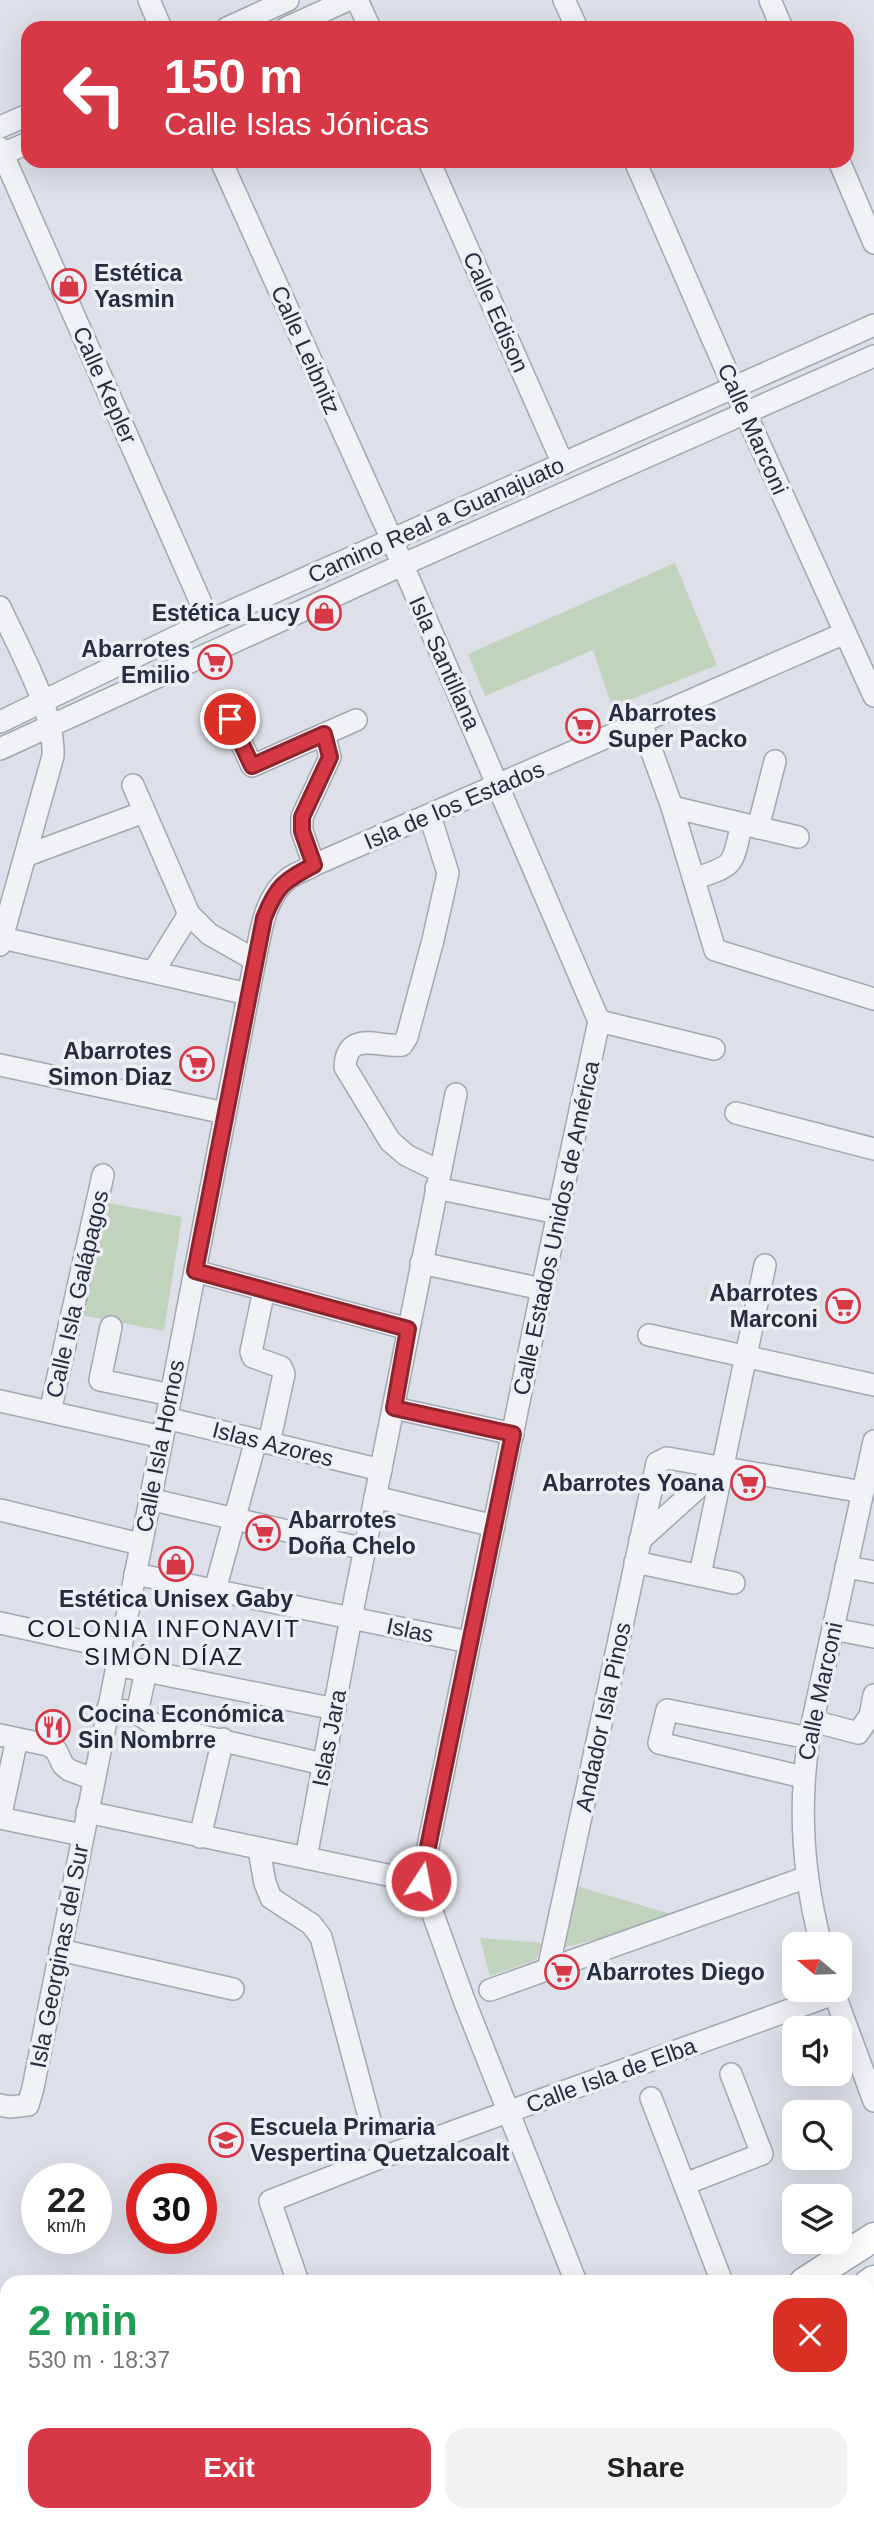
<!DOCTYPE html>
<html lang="en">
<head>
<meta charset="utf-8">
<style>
	body { margin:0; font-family:Arial,sans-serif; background:#f2f2f2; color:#222; height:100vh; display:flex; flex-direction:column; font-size:26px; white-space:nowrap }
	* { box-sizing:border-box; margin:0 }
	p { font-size:23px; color:#767676 }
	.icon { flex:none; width:38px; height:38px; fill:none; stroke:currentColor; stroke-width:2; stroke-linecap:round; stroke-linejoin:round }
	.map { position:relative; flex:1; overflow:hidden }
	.details { position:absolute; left:0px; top:2275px; width:875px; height:247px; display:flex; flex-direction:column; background:#fff; border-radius:21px 21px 0 0; box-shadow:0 7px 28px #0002 }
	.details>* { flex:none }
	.top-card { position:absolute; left:21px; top:21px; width:833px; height:147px; border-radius:21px; box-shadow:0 7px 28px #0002; background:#d73845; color:#fff; overflow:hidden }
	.needle { width:46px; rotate:289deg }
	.fabs { position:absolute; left:782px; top:1932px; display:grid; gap:14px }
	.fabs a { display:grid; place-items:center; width:70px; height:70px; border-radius:14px; background:#fff; box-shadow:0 7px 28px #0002; font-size:35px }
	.speed { position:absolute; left:21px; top:2163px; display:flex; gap:14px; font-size:35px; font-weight:700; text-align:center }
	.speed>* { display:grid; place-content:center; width:91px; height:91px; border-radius:50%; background:#fff; box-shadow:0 7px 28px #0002; line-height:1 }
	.speed small { font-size:18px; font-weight:400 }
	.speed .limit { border:10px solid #d22; background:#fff; color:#111 }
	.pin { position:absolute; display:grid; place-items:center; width:60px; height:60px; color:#fff; margin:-30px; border:4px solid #fff; border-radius:50%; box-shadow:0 2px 7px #0007 }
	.me { position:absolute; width:77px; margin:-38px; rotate:11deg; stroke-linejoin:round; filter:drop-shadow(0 0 5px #0008) }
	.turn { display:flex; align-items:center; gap:24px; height:147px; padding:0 28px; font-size:32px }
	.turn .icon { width:91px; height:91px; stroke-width:2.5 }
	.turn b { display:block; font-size:49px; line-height:60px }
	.round { display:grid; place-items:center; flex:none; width:74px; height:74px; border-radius:21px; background:#f2f2f2 }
	.head { display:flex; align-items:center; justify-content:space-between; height:119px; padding:0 28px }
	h1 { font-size:42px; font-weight:700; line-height:52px; color:#1e9e55 }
	.action { display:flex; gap:14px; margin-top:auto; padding:14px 28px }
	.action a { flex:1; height:80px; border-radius:21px; background:#d73845; color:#fff; font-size:28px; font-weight:700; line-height:80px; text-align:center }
	.action a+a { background:#f2f2f2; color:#222 }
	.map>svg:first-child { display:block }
	.green { fill:#c1d2bd }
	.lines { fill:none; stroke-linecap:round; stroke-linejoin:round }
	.minor-casing { stroke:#a2a7b2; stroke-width:24 }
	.major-casing { stroke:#9ba4b4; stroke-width:31 }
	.minor { stroke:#f0f2f6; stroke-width:21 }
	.major { stroke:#fff; stroke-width:28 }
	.route-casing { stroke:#8c242d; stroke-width:18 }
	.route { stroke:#d73845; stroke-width:12 }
	.labels { text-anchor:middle; stroke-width:7; stroke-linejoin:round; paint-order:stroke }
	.poi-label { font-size:23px; font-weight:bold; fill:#252d3f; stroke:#eceff6; text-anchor:start }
	.street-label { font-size:23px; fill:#252d3f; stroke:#eceff6 }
	.neighbourhood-label { font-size:24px; letter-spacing:2px; fill:#181e30; stroke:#eceff6 }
</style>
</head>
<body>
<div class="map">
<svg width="874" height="2521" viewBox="0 0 874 2521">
	<rect width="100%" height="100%" fill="#dde0e8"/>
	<g class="green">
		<path d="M675,563L717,665L612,707L593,650L485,696L468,654Z"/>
		<path d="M104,1202L182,1217L164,1331L81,1315Z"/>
		<path d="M573,1885L681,1917L559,1949Z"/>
		<path d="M480,1938L542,1943L536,1960L490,1976Z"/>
	</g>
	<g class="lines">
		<g class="minor-casing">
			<g id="minor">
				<path d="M149,0L161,28"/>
				<path d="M357,0L370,28"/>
				<path d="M564,0L577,28"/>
				<path d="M770,0L782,28"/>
				<path d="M227,28L288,0"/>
				<path d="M286,28L348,0"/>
				<path d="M0,127L28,115"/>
				<path d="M0,148L209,621"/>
				<path d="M0,155L28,143"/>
				<path d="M221,161L392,540L599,1021L542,1289L421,1881L464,2000L576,2282"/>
				<path d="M429,161L563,464"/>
				<path d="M635,161L734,388L874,696"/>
				<path d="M839,161L874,243"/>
				<path d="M0,607C19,649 55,711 53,756L0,945"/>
				<path d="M230,719L252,766L356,720"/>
				<path d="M0,722L209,621L874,325"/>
				<path d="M641,722L672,807L715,950L874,999"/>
				<path d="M0,749L402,565L874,356"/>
				<path d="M133,785L189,914L209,934L255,960"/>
				<path d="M672,807L798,837"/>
				<path d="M430,816L448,873L433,940L407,1037L402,1045C379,1048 347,1029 345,1067L390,1141L406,1155L439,1171"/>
				<path d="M758,828L775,761"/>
				<path d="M25,856L144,812"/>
				<path d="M314,865L302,831V817L330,757L324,734"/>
				<path d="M694,879C737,864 731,867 742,824"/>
				<path d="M2,938L248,994"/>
				<path d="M153,972L189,914"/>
				<path d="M599,1021L714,1049"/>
				<path d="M0,1065L225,1113"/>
				<path d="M736,1113L874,1149"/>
				<path d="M436,1188L557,1213"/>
				<path d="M421,1263L542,1289"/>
				<path d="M195,1271L408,1329"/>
				<path d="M264,1290L251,1352L253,1357L281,1367L284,1374L269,1443"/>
				<path d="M111,1327L100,1380L171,1395"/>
				<path d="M649,1335L874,1385"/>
				<path d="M0,1401L162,1437"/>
				<path d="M394,1408L513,1434"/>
				<path d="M50,1412L103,1175"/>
				<path d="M166,1418L381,1470"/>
				<path d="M375,1497L494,1526"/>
				<path d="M149,1499L365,1549"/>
				<path d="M0,1510L140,1544"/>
				<path d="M640,1540L722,1466"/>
				<path d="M635,1562L734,1583"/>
				<path d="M846,1567L874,1572"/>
				<path d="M135,1574L469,1642"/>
				<path d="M700,1575L765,1265"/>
				<path d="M215,1590L256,1440"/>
				<path d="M0,1623L119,1649"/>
				<path d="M833,1629L874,1637"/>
				<path d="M116,1665L335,1709"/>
				<path d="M108,1708L137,1713L155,1725L323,1764"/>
				<path d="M137,1713L146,1671"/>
				<path d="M813,1721L858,1733L870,1716L874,1695"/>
				<path d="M0,1735L48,1745L56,1750L63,1765L69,1770L93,1779"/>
				<path d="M17,1739L0,1818L82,1835"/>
				<path d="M803,1777L659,1743L667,1710L809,1738"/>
				<path d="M87,1812L392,1876"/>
				<path d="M200,1837L223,1739"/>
				<path d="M259,1850L265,1883L271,1898L311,1924L321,1937L371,2124"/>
				<path d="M306,1858L351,1618L456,1094"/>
				<path d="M821,1944C803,1876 798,1808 809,1738L874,1441"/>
				<path d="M60,1950L233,1989"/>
				<path d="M548,1970L657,1463L667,1458L863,1492"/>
				<path d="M490,1990L807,1877"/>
				<path d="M833,1990L874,2101"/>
				<path d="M651,2098L722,2282"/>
				<path d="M0,2105L10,2107L28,2105L33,2088L171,1395L255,960C261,932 264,897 289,878C296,873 306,870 314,865L845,633"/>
				<path d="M685,2184L762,2154L731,2074"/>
				<path d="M298,2282L270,2201L372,2161L834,1994"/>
				<path d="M868,2411L874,2412"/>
				<path d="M0,2424H7"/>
				<path d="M365,2515L367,2521"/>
				<path d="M649,2515V2521"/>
			</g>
		</g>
		<g class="major-casing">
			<g id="major">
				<path d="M804,2282L874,2237"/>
				<path d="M868,2284L874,2280"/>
				<path d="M422,2521L433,2515"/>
				<path d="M511,2521L522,2515"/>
			</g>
		</g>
		<use href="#minor" class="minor"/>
		<use href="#major" class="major"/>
	</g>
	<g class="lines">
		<g class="route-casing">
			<path id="route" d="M230,719L252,766L324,734L330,757L302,817V831L314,865C284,881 277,885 264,918L195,1271L408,1329L394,1408L513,1434L421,1881"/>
		</g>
		<use href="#route" class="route"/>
	</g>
	<defs>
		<g id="shop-ring" transform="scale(1.75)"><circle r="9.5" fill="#eceff6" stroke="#d73845" stroke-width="1.5"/><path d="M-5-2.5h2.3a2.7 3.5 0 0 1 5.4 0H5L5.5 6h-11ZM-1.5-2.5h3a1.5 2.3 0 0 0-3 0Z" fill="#d73845"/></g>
		<g id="supermarket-ring" transform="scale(1.75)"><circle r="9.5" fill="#eceff6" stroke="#d73845" stroke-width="1.5"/><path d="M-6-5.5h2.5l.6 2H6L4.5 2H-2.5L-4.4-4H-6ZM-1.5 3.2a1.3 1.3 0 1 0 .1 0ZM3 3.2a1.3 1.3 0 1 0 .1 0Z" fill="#d73845"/></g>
		<g id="restaurant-ring" transform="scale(1.75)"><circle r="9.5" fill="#eceff6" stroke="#d73845" stroke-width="1.5"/><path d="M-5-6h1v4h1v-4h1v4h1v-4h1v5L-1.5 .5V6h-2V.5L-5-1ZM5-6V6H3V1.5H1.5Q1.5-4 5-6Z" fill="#d73845"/></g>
		<g id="school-ring" transform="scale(1.75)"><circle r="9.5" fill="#eceff6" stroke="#d73845" stroke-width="1.5"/><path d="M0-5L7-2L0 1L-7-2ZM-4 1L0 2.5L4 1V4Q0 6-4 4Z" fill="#d73845"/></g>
	</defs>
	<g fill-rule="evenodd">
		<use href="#shop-ring" x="69" y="286"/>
		<use href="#shop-ring" x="324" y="613"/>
		<use href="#supermarket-ring" x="215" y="662"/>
		<use href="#supermarket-ring" x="583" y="726"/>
		<use href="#supermarket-ring" x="197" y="1064"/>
		<use href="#supermarket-ring" x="843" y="1306"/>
		<use href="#supermarket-ring" x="748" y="1483"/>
		<use href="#supermarket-ring" x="263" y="1533"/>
		<use href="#shop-ring" x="176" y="1564"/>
		<use href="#restaurant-ring" x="53" y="1727"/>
		<use href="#supermarket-ring" x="562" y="1972"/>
		<use href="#school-ring" x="226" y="2140"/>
	</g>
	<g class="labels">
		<g class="poi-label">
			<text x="94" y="281">Estética<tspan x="94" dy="26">Yasmin</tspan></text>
			<text x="300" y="621" text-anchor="end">Estética Lucy</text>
			<text x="190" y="657" text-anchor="end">Abarrotes<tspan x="190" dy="26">Emilio</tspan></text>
			<text x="608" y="721">Abarrotes<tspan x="608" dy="26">Super Packo</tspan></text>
			<text x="172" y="1059" text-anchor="end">Abarrotes<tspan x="172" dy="26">Simon Diaz</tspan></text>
			<text x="818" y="1301" text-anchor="end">Abarrotes<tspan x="818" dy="26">Marconi</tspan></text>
			<text x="724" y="1491" text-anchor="end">Abarrotes Yoana</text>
			<text x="288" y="1528">Abarrotes<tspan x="288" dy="26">Doña Chelo</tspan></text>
			<text x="176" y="1607" text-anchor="middle">Estética Unisex Gaby</text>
			<text x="78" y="1722">Cocina Económica<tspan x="78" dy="26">Sin Nombrre</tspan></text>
			<text x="586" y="1980">Abarrotes Diego</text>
			<text x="250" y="2135">Escuela Primaria<tspan x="250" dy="26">Vespertina Quetzalcoalt</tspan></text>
		</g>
		<g class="street-label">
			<text transform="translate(496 312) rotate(66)" y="8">Calle Edison</text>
			<text transform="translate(306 350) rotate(66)" y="8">Calle Leibnitz</text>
			<text transform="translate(105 385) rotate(66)" y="8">Calle Kepler</text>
			<text transform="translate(753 429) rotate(66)" y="8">Calle Marconi</text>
			<text transform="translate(436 520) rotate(-24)" y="8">Camino Real a Guanajuato</text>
			<text transform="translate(445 663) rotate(66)" y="8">Isla Santillana</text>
			<text transform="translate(454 805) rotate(-23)" y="8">Isla de los Estados</text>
			<text transform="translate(556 1228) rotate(-78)" y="8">Calle Estados Unidos de América</text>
			<text transform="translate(77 1294) rotate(-77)" y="8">Calle Isla Galápagos</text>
			<text transform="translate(273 1444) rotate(14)" y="8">Islas Azores</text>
			<text transform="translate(160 1446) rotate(-79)" y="8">Calle Isla Hornos</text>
			<text transform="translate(410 1630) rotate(12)" y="8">Islas</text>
			<text transform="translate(820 1691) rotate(-78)" y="8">Calle Marconi</text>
			<text transform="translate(603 1717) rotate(-78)" y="8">Andador Isla Pinos</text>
			<text transform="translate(329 1738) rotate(-79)" y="8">Islas Jara</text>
			<text transform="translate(59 1956) rotate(-79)" y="8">Isla Georginas del Sur</text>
			<text transform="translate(611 2075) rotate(-20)" y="8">Calle Isla de Elba</text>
		</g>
		<g class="neighbourhood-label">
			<text x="164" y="1637">COLONIA INFONAVIT<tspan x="164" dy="28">SIMÓN DÍAZ</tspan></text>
		</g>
	</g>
</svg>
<div class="fabs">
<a><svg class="needle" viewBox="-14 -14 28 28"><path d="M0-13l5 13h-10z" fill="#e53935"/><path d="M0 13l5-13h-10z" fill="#767676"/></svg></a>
<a><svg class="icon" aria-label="sound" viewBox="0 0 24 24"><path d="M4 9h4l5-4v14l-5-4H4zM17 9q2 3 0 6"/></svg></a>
<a><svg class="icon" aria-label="search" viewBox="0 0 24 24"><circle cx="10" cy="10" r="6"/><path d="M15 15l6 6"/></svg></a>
<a><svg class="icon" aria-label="layers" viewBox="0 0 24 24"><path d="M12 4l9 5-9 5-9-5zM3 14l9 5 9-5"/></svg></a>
</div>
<div class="speed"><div>22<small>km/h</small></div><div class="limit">30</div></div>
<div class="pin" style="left:230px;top:719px;background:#d93025"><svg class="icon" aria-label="arrive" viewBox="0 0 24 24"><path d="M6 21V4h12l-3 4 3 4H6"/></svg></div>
<svg class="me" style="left:421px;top:1881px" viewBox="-20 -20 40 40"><circle r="17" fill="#d73845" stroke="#fff" stroke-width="3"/><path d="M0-11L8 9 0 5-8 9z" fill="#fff"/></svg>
<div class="top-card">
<div class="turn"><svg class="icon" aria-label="left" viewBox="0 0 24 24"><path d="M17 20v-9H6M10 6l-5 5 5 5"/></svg><div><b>150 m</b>Calle Islas Jónicas</div></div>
</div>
<section class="details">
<div class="head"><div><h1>2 min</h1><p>530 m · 18:37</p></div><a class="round" style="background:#d93025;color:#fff"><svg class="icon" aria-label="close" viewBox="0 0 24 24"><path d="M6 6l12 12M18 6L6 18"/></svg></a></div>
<div class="action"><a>Exit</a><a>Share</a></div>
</section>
</div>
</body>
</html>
